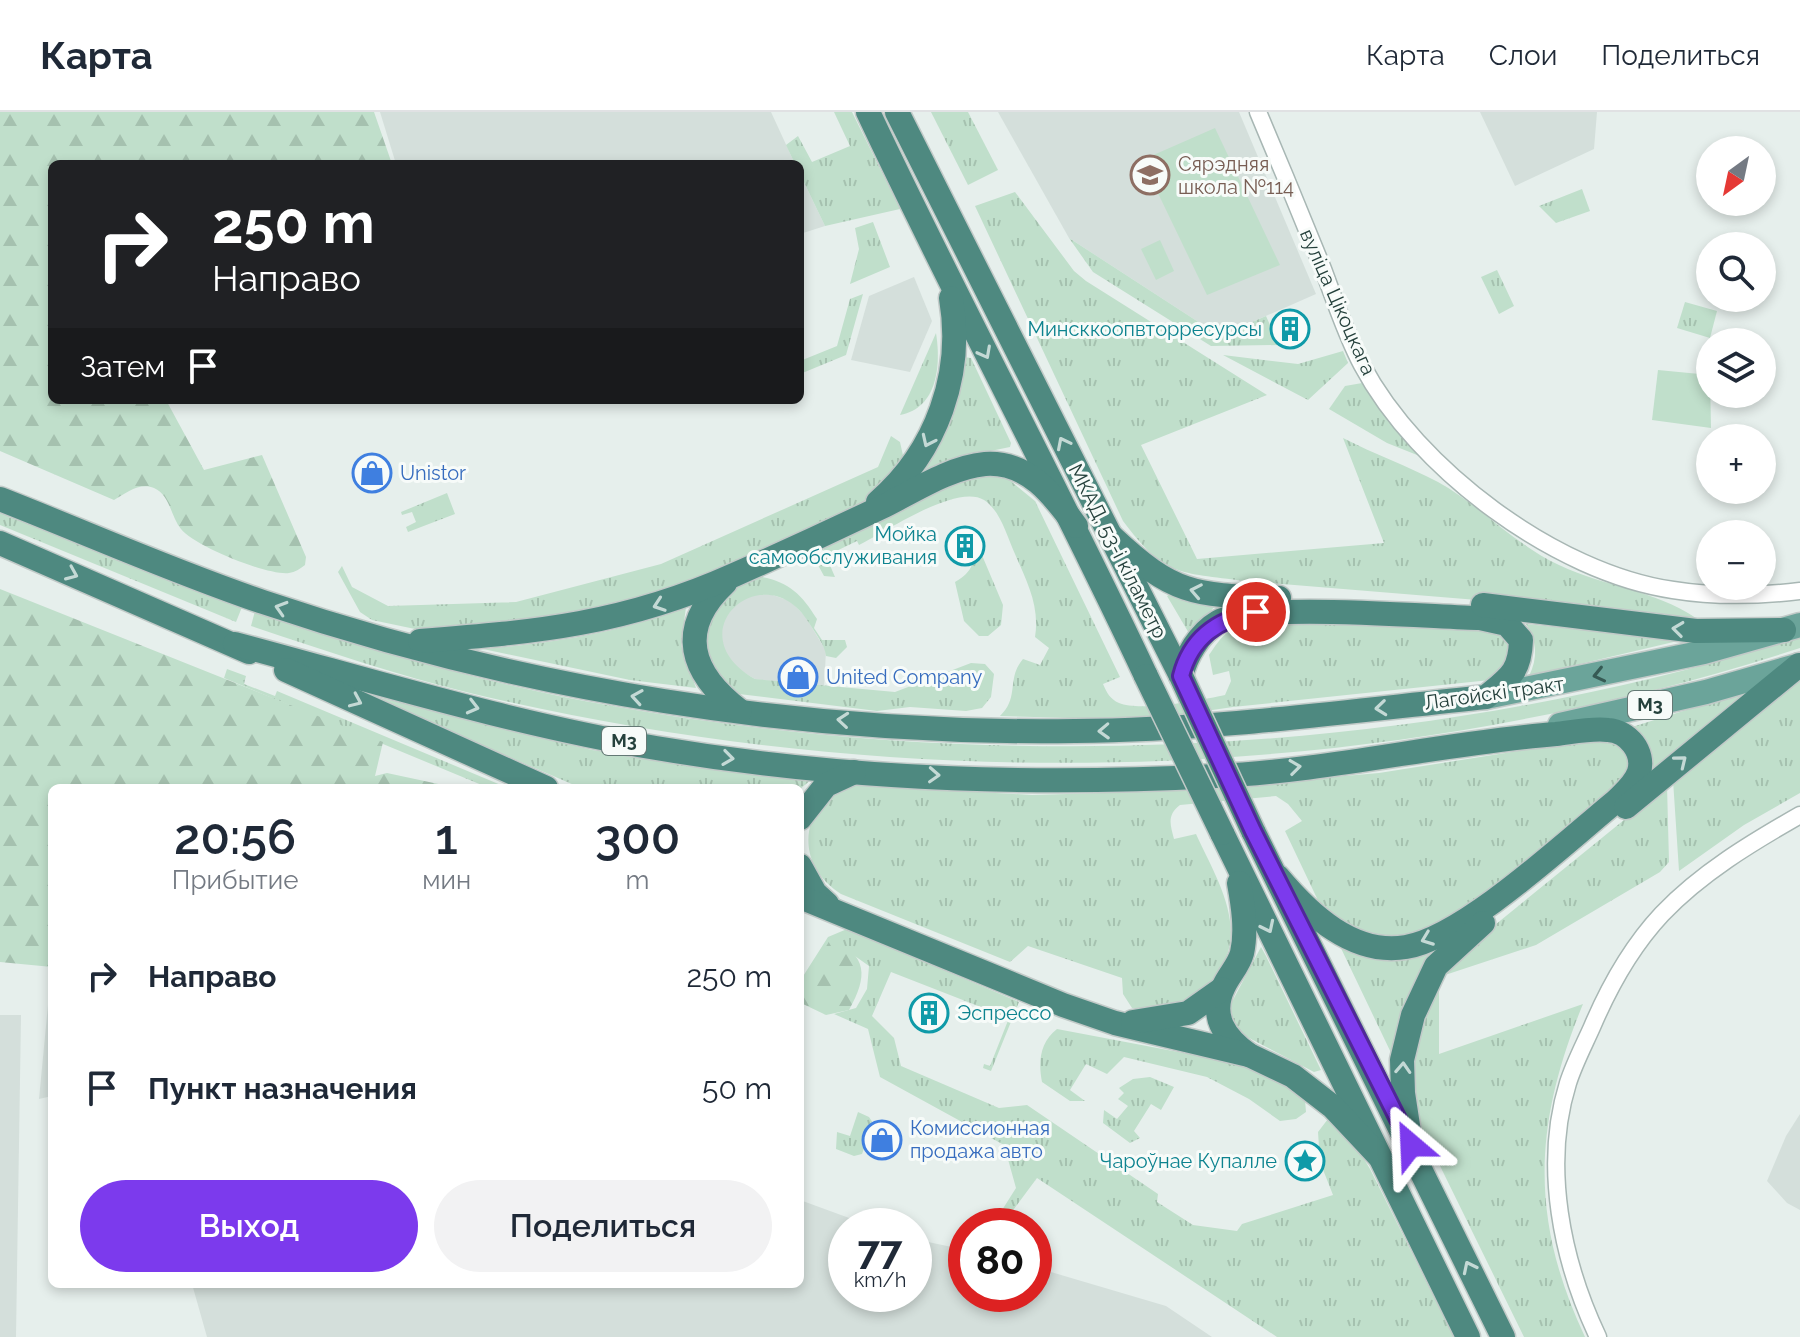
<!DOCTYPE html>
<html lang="ru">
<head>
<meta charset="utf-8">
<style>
	body { margin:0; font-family:Raleway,sans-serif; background:#f2f2f3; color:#1f2937; height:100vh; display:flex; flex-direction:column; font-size:30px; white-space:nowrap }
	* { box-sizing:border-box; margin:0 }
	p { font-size:26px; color:#747a83 }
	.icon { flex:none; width:44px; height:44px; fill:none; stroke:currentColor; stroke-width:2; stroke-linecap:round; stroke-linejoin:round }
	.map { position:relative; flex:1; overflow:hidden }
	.details { position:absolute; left:48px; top:672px; width:756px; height:504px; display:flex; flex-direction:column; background:#fff; border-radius:12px; box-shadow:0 4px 12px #0003 }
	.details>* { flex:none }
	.banner { position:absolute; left:48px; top:48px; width:756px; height:244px; border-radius:12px; box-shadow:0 4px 12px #0003; background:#202124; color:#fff; overflow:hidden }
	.needle { width:52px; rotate:213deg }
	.buttons { position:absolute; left:1696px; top:24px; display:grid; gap:16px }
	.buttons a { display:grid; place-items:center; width:80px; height:80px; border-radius:50%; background:#fff; box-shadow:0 4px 12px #0003; font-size:40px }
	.speed { position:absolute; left:828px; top:1096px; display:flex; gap:16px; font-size:40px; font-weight:700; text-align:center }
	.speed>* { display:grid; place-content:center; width:104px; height:104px; border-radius:50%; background:#fff; box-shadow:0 4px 12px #0003; line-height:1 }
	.speed small { font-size:20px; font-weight:400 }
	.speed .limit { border:12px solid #d22; background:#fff; color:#111 }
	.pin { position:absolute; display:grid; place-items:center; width:68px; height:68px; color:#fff; margin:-34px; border:4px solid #fff; border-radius:50%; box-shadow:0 2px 8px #0007 }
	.me { position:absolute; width:88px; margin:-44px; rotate:334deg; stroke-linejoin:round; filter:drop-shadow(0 0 6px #0008) }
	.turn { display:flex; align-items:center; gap:28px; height:168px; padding:0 32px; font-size:36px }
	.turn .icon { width:104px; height:104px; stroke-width:2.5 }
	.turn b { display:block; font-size:56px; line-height:68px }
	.then { display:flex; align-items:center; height:76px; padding:0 32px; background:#0003; gap:16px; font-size:30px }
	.eta { display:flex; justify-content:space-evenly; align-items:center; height:136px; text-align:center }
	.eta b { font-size:48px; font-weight:600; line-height:56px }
	.cta { display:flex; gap:16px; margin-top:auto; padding:16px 32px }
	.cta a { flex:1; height:92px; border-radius:48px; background:#7c3aed; color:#fff; font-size:32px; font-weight:600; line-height:92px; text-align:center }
	.cta a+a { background:#f2f2f3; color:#1f2937 }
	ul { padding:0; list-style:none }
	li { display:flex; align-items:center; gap:24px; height:112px; padding:0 32px }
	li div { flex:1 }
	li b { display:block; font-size:30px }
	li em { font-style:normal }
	header { display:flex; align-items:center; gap:48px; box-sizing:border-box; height:112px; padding:0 40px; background:#fff; border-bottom:2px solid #e0e1e3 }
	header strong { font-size:38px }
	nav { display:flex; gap:44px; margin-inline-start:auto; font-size:28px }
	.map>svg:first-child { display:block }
	.built { fill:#d4dfdb }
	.grass { fill:url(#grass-tufts) }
	.forest { fill:url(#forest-firs) }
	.pitch { fill:#c0dfcb }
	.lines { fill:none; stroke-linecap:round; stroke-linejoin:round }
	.minor-casing { stroke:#a8b7b4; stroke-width:19 }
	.primary-casing { stroke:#c2cac8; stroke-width:27 }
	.trunk-casing { stroke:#c2cac8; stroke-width:27 }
	.minor { stroke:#fff; stroke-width:16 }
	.primary { stroke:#6ba49a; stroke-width:24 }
	.trunk { stroke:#4e8980; stroke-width:24 }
	.trunk-bridge-casing { stroke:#c2cac8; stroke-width:27; stroke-linecap:butt }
	.trunk-bridge { stroke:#4e8980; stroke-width:24 }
	.oneway { stroke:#c4d9d5 }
	.oneway2 { stroke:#365a54 }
	.route-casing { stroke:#51269a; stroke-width:20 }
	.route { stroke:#7c3aed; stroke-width:14 }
	.labels { text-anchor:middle; stroke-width:6; stroke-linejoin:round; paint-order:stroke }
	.shield { fill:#f7fbf9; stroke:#647975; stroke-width:2 }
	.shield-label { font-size:18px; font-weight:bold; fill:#25413c }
	.education-label { font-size:20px; fill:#785e54; stroke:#f7fbf9; text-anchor:start }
	.street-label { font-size:20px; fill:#25413c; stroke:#f7fbf9 }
	.culture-label { font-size:20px; fill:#0d838f; stroke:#f7fbf9; text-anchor:end }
	.shop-label { font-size:20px; fill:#366cbe; stroke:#f7fbf9; text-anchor:start }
</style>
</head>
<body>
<header>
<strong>Карта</strong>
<nav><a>Карта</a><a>Слои</a><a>Поделиться</a></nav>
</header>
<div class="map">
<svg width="1800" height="1225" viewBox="0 0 1800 1225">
	<defs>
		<pattern id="grass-tufts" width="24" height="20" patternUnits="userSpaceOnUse" patternTransform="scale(2)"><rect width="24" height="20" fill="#c0dfcb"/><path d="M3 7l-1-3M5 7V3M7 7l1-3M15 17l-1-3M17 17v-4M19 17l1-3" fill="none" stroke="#a5c1af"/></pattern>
		<pattern id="forest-firs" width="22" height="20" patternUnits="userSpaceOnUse" patternTransform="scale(2)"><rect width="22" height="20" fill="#c0dfcb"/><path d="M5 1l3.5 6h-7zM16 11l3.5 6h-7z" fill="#a5c1af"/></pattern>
	</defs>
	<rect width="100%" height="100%" fill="#e6efec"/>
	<g class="built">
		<path d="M380,0H771L795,52H396Z"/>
		<path d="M998,0H1239L1316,182L1220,224L1069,126Z"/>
		<path d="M1480,0H1597L1594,37L1515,74Z"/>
		<path d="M800,62L825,114L800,122Z"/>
		<path d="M914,165L932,209L910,260L851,248L869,184Z"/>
		<path d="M770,482L790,489L805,504L826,539L824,576L755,567L739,558L726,543L721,528L723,509L735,493L750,483Z"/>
		<path d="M51,862L52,984L39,987Z"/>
		<path d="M0,903H21L16,1225H0Z"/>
		<path d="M1800,1002V1098L1787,1091L1767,1069L1786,1024Z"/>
		<path d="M800,1088L871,1114H846V1182H914V1127L966,1138V1182H1034V1155L1166,1194L1212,1225H207L192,1172H800Z"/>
	</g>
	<g class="grass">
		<path d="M834,0H852L900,97L825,114L800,62V52H795L786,33L798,24L812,50L850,34Z"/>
		<path d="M931,0H968L998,58L968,73Z"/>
		<path d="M1582,77L1590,99L1556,111L1539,94Z"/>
		<path d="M1015,80L1074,159L1086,169L1267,283L1141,333L1197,447L1384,431L1343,326C1374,342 1408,354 1438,370C1480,393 1512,431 1559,453C1606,475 1654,478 1696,506L1245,469C1178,460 1165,465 1123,409L975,94Z"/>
		<path d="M873,110L890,155L850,172L859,137L855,116Z"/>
		<path d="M1069,126L1220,224L1266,204L1279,233L1211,234L1093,160Z"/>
		<path d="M1497,158L1514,194L1499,202L1481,165Z"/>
		<path d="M863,182L846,243L800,262V249L837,234L850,187Z"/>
		<path d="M1685,190L1717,199L1710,226L1677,216Z"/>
		<path d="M936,221C941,252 938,296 900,303Z"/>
		<path d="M1343,239L1348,251L1308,288L1223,243L1298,252Z"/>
		<path d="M964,245L971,246L1011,331L1010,335L966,344L930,362L926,357L957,291Z"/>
		<path d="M1368,270L1427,347L1387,331L1329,297L1345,274Z"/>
		<path d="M891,324L900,330L904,348L866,391L652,487L460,519L415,517L372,508L360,500L338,460L342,454L352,475L388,494L516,490L661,452L878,355Z"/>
		<path d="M989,364L1007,366L1035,389L1120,565L1103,572C1107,581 1110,587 1119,591C1140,600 1202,588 1225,583L1231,569L1229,559L1213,563L1209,543C1216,533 1223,521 1234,517C1285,495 1440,515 1501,519C1515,539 1506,552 1490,568L1233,595L1144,608L1000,604C1020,585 1006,567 1023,547L1040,553L1049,536L1035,525C1040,494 1027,470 1015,442C1007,425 1001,399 984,388C957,371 887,419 859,433L857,429L826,444L835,465L824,464L818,453L825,434L957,370Z"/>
		<path d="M447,381L455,402L408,420L406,415L416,410L412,400L402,403L401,400Z"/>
		<path d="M0,396L242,495L236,510L0,413Z"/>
		<path d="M976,429L1003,493L1001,513L988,524H979L964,509L955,470C974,459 974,450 976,429Z"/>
		<path d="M757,464C788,469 801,481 817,507L814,516L822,528H845L847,535L836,546L826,544C825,533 815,521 809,511C766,440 673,520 755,567L895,580L971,551L985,552L994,562L991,585L982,596L966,599L910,595L877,599L739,582C705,563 698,525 718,492C721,488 724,480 728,477C735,471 749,468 757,464Z"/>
		<path d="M1172,481L1194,490L1215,494L1190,523L1167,484Z"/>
		<path d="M686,495L681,533L696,576L630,568L483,537C554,531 619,521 686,495Z"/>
		<path d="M255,499C355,532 456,563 559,584C965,665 1404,650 1800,525V536C1372,675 907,685 470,581C396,563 323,538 251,514Z"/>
		<path d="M1526,512L1682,528L1529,564C1538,546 1537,529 1526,512Z"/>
		<path d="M227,557L246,564L244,572L275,584L277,579L508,676H489L224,566Z"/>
		<path d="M1800,566V681L1744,713L1679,759L1673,668Z"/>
		<path d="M1747,579L1649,665V633L1632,615Z"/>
		<path d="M361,581L592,638L812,667L800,677L581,676Z"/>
		<path d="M1606,625C1636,646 1635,653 1613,681L1470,797L1400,829L1372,826L1323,799L1285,719L1302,709L1288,692L1276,684L1180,693C1167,703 1170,712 1174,727L1196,722C1218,770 1254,824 1210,870C1189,893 1163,898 1132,896L1123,882L1122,866L1028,834L1010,850L841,782C805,759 799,722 822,687L853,673L1032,683L1172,679L1379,661Z"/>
		<path d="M1667,673L1669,750L1660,760L1536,833L1439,865V942L1583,892C1534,1011 1529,1106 1585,1225H1524L1417,1007L1407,955L1437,860Z"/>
		<path d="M847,817L1019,890L991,959L983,956L984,952L990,954L1009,906L891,860L872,904L894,926L901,954L999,996L1027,993L1158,1082L1157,1090L1193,1113L1237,1119L1242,1112L1333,1083L1320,1050L1318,1020L1331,1003L1345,1015L1370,1057L1454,1225H1277L1037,1066L1005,1109L997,1106L1016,1076L1004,1033L880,965L868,917L834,902L856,896L867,877L869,854L831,827L800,896V869L828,825Z"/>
		<path d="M1338,830L1420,840L1439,838L1393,945Z"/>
		<path d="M1261,835L1266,844L1321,958L1314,960L1232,917L1226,901Z"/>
		<path d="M1057,917L1247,953L1273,963L1305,988L1306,1000L1296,1007L1280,1009L1249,987L1207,965L1124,945L1107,962L1086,952L1070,978L1085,989H1070L1042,970C1038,950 1040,930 1057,917Z"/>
		<path d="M1150,965L1174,975L1161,998L1151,992L1134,1019L1140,1026L1130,1031L1103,1011L1104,998L1117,1007L1128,994L1118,987L1124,981L1119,976L1133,967Z"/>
		<path d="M858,1000L869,1005L873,1011L862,1042L854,1044L836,1037L837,1020L850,1024Z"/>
	</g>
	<g class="forest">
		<path d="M0,0H374L392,52H52V288H166L204,358L262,343L306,445L305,453C300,457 295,460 289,461C268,464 194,434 181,417C171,405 170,383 154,376C140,370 126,381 114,388L0,339Z"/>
		<path d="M0,477L383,630L375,664L387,661L457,676H52V855L0,850Z"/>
		<path d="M831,826C868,844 868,864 849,898L826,903L803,892L800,897V879Z"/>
	</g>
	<g class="pitch">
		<path d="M1215,16L1280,153L1207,183L1142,48Z"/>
		<path d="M1160,128L1174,159L1156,168L1141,137Z"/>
		<path d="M1658,258L1710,263L1711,316L1652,308Z"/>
	</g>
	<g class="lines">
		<g class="minor-casing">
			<g id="minor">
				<path d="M1258,0C1280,52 1302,105 1323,157C1335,189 1346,223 1362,253C1417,357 1556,461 1673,478C1716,485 1757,484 1800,479"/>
				<path d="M1598,1225C1562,1149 1542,1054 1568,971C1574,952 1584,933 1592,915C1609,875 1632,834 1662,802C1701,761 1751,731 1800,703"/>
			</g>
		</g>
		<g class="primary-casing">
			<g id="primary">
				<path d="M1486,585L1704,540L1800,513"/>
				<path d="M1560,613L1706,580L1800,553"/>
			</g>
		</g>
		<g class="trunk-casing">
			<g id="trunk">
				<path d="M868,0C957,190 1057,374 1146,564"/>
				<path d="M897,0L1181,564"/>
				<path d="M0,387C87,421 174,460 263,490C523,578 801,623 1075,619C1213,618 1350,599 1486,585C1510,565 1520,560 1521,528L1507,512L1480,506C1431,505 1252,490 1218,510C1199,521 1186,544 1181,564"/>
				<path d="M878,390C937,339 964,262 951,186"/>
				<path d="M1112,425C1175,484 1195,483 1279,486"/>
				<path d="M0,431L249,540"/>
				<path d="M725,471C676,517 690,561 740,599"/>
				<path d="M1483,493L1696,519L1784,518"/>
				<path d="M420,529C537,520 625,512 734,463C784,441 834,418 884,394C914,379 951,355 985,352C1028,349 1053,383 1076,414"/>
				<path d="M235,532C374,569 513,612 656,636C839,667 1030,674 1215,664C1329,659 1442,631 1556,622C1573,620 1592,616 1608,618C1628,619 1645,640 1639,660C1635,672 1625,680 1616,689C1567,729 1465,825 1406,835C1353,844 1309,802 1278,765"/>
				<path d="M286,558L546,676"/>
				<path d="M1626,695L1799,553"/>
				<path d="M800,706L826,673L854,660"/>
				<path d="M1253,719L1503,1225"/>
				<path d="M1222,721L1468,1225"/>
				<path d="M800,754L815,781L827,792"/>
				<path d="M1239,771C1243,793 1247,819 1242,841C1239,853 1229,863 1224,874C1209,904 1225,926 1249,943"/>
				<path d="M800,785L1063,893L1115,911L1249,943L1293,964L1333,995L1378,1043"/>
				<path d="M1133,910L1188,901L1222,877"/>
				<path d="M1411,1033L1403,981L1402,948L1413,903L1436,854L1483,811"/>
			</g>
		</g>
		<use href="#minor" class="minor"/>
		<use href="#primary" class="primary"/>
		<use href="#trunk" class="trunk"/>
		<g class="trunk-bridge-casing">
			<g id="trunk-bridge">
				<path d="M1146,564L1222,721"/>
				<path d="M1181,564L1253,719"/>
			</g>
		</g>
		<use href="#trunk-bridge" class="trunk-bridge"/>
	</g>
	<defs><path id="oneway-chevron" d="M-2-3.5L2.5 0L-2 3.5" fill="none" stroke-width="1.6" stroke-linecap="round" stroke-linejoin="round" transform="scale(2)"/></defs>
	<g class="oneway">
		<use href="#oneway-chevron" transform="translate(985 241) rotate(62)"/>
		<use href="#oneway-chevron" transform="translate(928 329) rotate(115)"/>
		<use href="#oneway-chevron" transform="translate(1063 331) rotate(-117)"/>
		<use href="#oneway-chevron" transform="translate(72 462) rotate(23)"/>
		<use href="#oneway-chevron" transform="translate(1196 479) rotate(-169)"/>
		<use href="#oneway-chevron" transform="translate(659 493) rotate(161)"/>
		<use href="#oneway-chevron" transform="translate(281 496) rotate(-163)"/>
		<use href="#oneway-chevron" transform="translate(1678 517) rotate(-173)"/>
		<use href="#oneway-chevron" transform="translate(637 585) rotate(-171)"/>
		<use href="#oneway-chevron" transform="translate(356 589) rotate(24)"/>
		<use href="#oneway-chevron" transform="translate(473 595) rotate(14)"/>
		<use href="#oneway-chevron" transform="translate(1381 596) rotate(174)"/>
		<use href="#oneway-chevron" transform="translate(843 608) rotate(-175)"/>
		<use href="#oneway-chevron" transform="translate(1104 619) rotate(178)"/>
		<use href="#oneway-chevron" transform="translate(728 646) rotate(8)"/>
		<use href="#oneway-chevron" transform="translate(1681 649) rotate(-39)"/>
		<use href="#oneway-chevron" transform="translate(1295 655) rotate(-7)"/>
		<use href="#oneway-chevron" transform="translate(934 663) rotate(3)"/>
		<use href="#oneway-chevron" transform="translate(1268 815) rotate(64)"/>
		<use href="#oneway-chevron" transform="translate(1427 827) rotate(159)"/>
		<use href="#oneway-chevron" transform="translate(1403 956) rotate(-87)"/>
		<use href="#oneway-chevron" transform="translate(1469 1155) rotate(-116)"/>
	</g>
	<use class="oneway2" href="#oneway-chevron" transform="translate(1599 563) rotate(167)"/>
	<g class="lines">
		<g class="route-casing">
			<path id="route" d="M1256,500C1218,507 1191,525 1181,564L1253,719L1411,1033"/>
		</g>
		<use href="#route" class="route"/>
	</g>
	<defs>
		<g id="school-ring" transform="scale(2)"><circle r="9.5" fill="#f7fbf9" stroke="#8d6e63" stroke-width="1.5"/><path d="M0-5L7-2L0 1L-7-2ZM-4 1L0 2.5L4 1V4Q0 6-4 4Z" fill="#8d6e63"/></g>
		<g id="building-ring" transform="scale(2)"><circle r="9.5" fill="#f7fbf9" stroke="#0f9aa8" stroke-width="1.5"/><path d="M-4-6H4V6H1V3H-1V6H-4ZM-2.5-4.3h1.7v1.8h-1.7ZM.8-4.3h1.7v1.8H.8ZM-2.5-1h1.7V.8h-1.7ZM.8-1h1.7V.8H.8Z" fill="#0f9aa8"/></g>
		<g id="shop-ring" transform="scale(2)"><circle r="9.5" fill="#f7fbf9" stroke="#3f7fe0" stroke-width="1.5"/><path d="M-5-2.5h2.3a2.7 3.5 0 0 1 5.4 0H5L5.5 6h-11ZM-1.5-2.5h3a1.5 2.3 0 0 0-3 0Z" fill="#3f7fe0"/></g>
		<g id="sight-ring" transform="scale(2)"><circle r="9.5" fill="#f7fbf9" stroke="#0f9aa8" stroke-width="1.5"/><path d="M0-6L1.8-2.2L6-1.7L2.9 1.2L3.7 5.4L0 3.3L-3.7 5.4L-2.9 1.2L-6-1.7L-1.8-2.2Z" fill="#0f9aa8"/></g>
	</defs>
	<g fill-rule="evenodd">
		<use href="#school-ring" x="1150" y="63"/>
		<use href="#building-ring" x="1290" y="217"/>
		<use href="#shop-ring" x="372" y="361"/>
		<use href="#building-ring" x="965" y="434"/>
		<use href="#shop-ring" x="798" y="565"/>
		<use href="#building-ring" x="929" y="901"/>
		<use href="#shop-ring" x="882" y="1028"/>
		<use href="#sight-ring" x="1305" y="1049"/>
	</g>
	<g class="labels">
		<g class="shield">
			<rect x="1628" y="579" width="44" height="28" rx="6"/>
			<rect x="602" y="615" width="44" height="28" rx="6"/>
		</g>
		<g class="shield-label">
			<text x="1650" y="599">М3</text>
			<text x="624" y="635">М3</text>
		</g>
		<g class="education-label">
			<text x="1178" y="59">Сярэдняя<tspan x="1178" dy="23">школа №114</tspan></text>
		</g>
		<g class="street-label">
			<text transform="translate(1338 190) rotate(66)" y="7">вуліца Цікоцкага</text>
			<text transform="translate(1118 439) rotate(63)" y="7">МКАД, 53-і кіламетр</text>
			<text transform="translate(1494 581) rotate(-8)" y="7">Лагойскі тракт</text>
		</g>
		<g class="culture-label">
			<text x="1262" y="224">Минсккоопвторресурсы</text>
			<text x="937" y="429">Мойка<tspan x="937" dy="23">самообслуживания</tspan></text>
			<text x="957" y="908" text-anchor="start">Эспрессо</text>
			<text x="1277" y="1056">Чароўнае Купалле</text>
		</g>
		<g class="shop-label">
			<text x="400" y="368">Unistor</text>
			<text x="826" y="572">United Company</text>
			<text x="910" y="1023">Комиссионная<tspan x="910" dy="23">продажа авто</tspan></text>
		</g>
	</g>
</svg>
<div class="buttons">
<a><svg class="needle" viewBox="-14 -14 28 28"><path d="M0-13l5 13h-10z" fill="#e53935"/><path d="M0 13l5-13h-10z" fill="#747a83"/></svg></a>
<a><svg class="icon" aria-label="search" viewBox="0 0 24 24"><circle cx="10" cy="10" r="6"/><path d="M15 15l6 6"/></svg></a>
<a><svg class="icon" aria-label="layers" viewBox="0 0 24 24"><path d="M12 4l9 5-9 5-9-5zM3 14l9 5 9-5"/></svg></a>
<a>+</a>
<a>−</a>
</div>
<div class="speed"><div>77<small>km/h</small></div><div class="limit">80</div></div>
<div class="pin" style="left:1256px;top:500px;background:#d93025"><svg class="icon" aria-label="arrive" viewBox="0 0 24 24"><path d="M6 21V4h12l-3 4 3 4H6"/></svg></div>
<svg class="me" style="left:1411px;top:1033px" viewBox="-20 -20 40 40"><path d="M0-17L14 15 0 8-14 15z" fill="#7c3aed" stroke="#fff" stroke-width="4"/></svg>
<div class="banner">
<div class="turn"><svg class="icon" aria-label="right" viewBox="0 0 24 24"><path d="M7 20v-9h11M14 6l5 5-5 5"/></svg><div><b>250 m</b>Направо</div></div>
<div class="then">Затем<svg class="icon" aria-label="arrive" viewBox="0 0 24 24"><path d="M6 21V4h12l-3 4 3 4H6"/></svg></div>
</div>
<section class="details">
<div class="eta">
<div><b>20:56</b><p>Прибытие</p></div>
<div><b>1</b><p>мин</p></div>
<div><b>300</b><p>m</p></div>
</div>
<ul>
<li><svg class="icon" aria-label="right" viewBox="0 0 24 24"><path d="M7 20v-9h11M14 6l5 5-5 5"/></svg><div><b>Направо</b></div><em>250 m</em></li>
<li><svg class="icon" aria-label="arrive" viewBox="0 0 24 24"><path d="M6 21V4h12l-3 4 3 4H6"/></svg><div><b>Пункт назначения</b></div><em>50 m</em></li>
</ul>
<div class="cta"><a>Выход</a><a>Поделиться</a></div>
</section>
</div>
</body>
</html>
